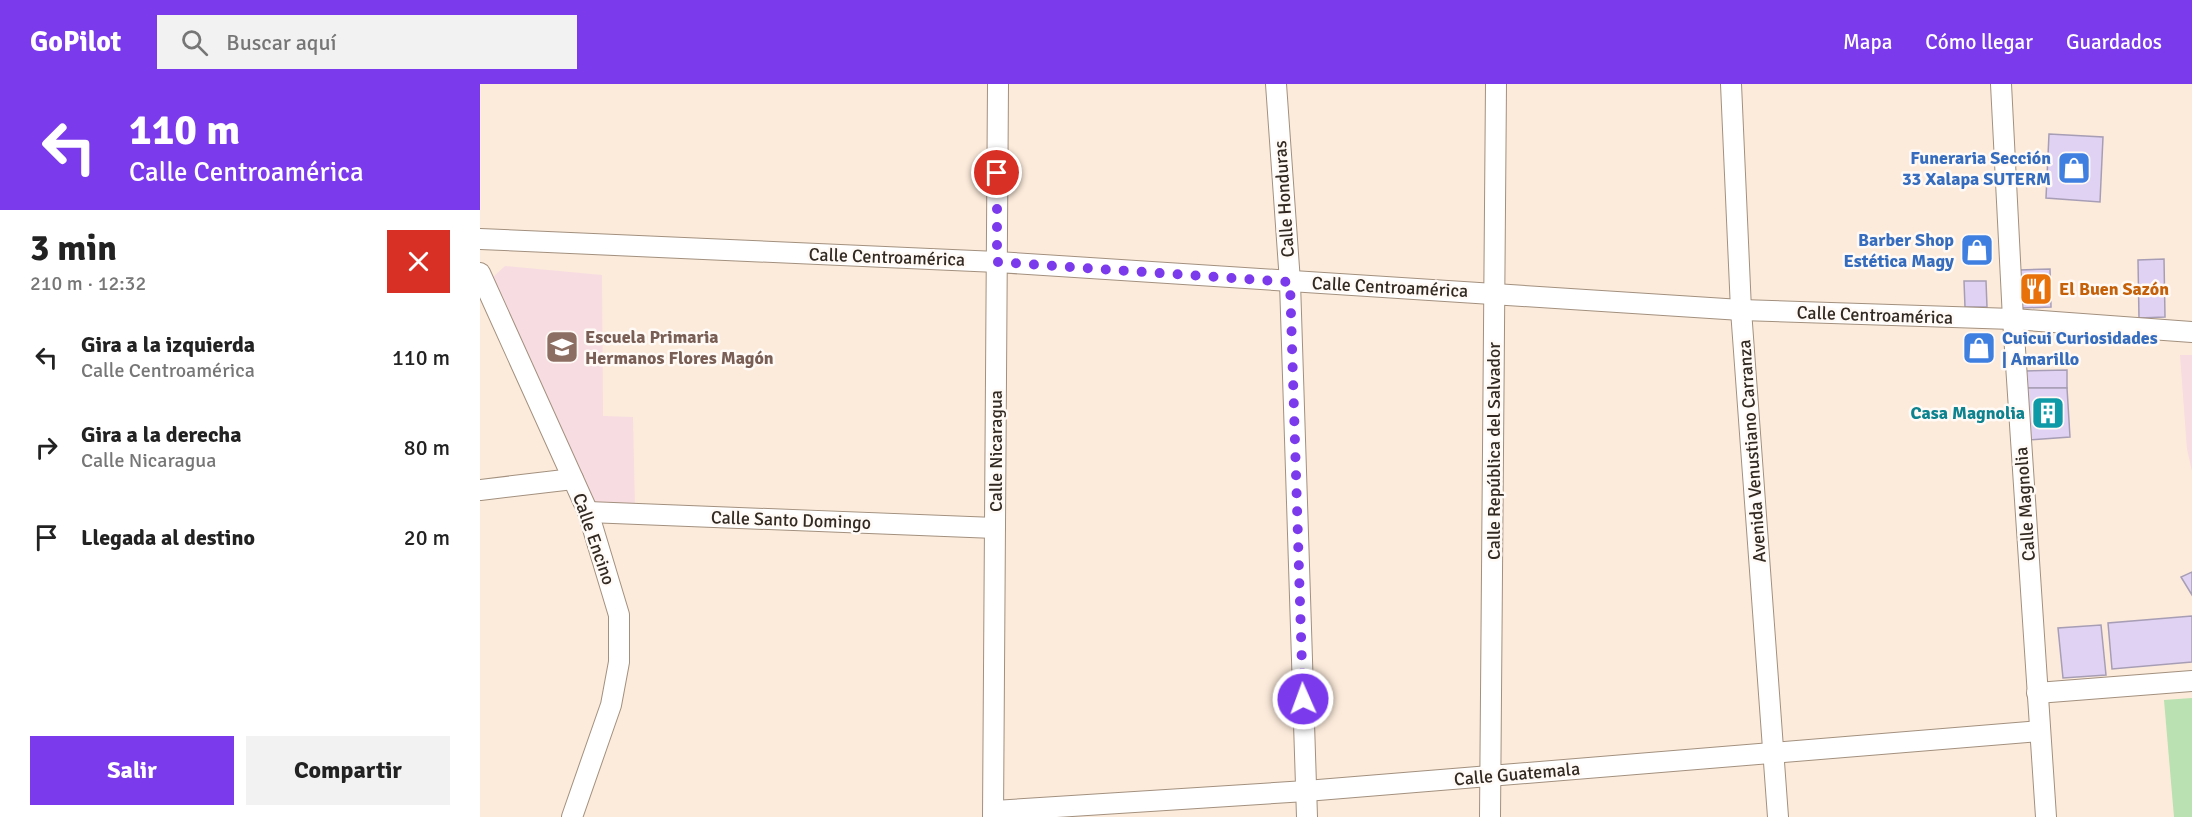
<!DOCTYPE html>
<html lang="es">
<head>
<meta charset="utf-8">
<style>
	body { margin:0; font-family:Signika,sans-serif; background:#f2f2f2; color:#222; height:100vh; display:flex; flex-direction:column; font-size:22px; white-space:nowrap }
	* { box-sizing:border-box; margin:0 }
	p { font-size:20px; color:#767676 }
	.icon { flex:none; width:33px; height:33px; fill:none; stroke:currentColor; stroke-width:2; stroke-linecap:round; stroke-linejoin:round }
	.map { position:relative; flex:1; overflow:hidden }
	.sheet { display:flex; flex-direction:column; background:#fff; width:480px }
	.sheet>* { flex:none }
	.banner { background:#7c3aed; color:#fff; overflow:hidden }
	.pin { position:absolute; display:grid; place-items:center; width:51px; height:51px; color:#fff; margin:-26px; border:3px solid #fff; border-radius:50%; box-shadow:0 2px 6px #0007 }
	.me { position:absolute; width:66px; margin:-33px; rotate:358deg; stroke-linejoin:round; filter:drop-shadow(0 0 4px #0008) }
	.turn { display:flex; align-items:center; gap:21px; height:126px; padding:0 30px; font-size:27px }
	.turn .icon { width:78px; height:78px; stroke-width:2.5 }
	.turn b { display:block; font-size:42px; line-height:51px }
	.round { display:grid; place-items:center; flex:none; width:63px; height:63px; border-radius:0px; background:#f2f2f2 }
	.overview { display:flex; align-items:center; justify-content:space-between; height:102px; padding:0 30px }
	h1 { font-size:36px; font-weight:700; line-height:45px }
	.action { display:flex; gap:12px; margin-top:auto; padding:12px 30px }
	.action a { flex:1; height:69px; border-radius:0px; background:#7c3aed; color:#fff; font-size:24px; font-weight:700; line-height:69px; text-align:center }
	.action a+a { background:#f2f2f2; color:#222 }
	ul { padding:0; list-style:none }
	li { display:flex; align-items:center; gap:18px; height:90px; padding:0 30px }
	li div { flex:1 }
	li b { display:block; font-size:22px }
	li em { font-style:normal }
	header { display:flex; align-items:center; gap:36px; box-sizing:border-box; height:84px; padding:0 30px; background:#7c3aed; color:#fff }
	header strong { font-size:28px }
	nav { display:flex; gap:33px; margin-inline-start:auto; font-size:21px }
	.search { width:420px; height:54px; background:#f2f2f2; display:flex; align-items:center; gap:15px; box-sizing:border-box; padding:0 21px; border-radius:0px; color:#767676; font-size:22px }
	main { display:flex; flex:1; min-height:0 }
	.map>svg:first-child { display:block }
	.built { fill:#f7dcc3 }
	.education { fill:#f7dce1 }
	.green { fill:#b9e1b1 }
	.building { fill:#e0d2f3; stroke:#a79eb5; stroke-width:1.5 }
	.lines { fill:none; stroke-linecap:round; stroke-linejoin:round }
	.street-casing { stroke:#a3907e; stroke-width:22 }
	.street { stroke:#fff; stroke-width:20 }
	.route { stroke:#7c3aed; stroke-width:10; stroke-dasharray:0 18 }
	.labels { text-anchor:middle; stroke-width:5; stroke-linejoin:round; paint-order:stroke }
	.shop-label { font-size:18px; font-weight:bold; fill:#366cbe; stroke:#fffaf6; text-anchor:end }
	.street-label { font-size:18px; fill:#322a22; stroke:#fffaf6 }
	.food-label { font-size:18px; font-weight:bold; fill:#c56008; stroke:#fffaf6; text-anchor:start }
	.education-label { font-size:18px; font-weight:bold; fill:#785e54; stroke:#fffaf6; text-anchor:start }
	.culture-label { font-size:18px; font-weight:bold; fill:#0d838f; stroke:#fffaf6; text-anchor:end }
</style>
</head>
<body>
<header>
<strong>GoPilot</strong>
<div class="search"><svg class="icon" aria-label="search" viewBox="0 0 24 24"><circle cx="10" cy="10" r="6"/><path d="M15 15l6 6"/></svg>Buscar aquí</div>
<nav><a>Mapa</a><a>Cómo llegar</a><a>Guardados</a></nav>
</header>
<main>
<section class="sheet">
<div class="banner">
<div class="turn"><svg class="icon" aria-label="left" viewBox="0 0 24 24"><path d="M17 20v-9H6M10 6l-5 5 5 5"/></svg><div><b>110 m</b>Calle Centroamérica</div></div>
</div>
<div class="overview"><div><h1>3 min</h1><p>210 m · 12:32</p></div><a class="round" style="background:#d93025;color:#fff"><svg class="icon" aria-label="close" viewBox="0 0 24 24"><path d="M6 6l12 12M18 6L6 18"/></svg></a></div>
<ul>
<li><svg class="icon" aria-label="left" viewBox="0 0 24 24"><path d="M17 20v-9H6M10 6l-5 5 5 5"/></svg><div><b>Gira a la izquierda</b><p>Calle Centroamérica</p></div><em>110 m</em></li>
<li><svg class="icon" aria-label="right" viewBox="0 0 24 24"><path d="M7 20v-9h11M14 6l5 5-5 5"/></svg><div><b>Gira a la derecha</b><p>Calle Nicaragua</p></div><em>80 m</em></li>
<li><svg class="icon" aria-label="arrive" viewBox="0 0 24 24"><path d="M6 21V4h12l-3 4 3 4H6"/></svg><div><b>Llegada al destino</b></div><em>20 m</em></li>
</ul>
<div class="action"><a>Salir</a><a>Compartir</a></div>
</section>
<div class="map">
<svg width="1712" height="733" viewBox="0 0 1712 733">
	<rect width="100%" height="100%" fill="#fcebdb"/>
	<path class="built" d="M1511,253L1513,274L1487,276L1485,254Z"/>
	<g class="education">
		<path d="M25,182L122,191L123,332L153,333L155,426L110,423L12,194Z"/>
		<path d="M1700,271H1712V387L1707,365Z"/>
	</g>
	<path class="green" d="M1712,614V733H1694L1684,616Z"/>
	<g class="building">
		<path d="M1569,50L1623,53L1620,118L1566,114Z"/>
		<path d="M1506,154L1507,177L1488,178L1486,155Z"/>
		<path d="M1684,175L1685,233L1659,234L1658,176Z"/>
		<path d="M1570,185L1571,223L1542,224L1540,186Z"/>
		<path d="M1484,197H1506L1507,223H1485Z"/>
		<path d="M1587,286V304H1545V287Z"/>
		<path d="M1545,304H1587L1590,353L1547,356Z"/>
		<path d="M1712,488V511L1701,493Z"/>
		<path d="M1712,532V578L1632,585L1628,539Z"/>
		<path d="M1621,541L1626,591L1583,594L1578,544Z"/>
	</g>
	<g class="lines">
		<g class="street-casing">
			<g id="street">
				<path d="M796,0L810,198L827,733"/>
				<path d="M1251,0L1261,226L1298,733"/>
				<path d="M1521,0L1533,235L1566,733"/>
				<path d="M0,155L517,178L1261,226L1533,235L1712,248"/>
				<path d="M0,189L108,428L139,531V578L131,621L92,733"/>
				<path d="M0,406L93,395"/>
				<path d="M108,428L515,444"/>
				<path d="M1557,609L1712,597"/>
				<path d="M514,727L826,707L1560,647"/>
				<path d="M513,733L518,0"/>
				<path d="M1010,733L1016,0"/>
			</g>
		</g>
		<use href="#street" class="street"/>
	</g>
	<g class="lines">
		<path class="route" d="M517,89V178L810,198L823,615"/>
	</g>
	<defs>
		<g id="shop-square" transform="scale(1.725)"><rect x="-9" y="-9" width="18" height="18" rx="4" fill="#3f7fe0" stroke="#fffaf6"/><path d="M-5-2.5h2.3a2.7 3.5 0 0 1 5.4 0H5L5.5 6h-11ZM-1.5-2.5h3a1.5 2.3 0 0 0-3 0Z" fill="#fff"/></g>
		<g id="restaurant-square" transform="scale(1.725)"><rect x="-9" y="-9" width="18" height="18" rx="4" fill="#e8710a" stroke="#fffaf6"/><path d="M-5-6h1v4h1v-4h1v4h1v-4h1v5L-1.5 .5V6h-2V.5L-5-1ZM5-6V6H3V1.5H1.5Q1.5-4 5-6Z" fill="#fff"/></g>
		<g id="school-square" transform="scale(1.725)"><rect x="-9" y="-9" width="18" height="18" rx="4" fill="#8d6e63" stroke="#fffaf6"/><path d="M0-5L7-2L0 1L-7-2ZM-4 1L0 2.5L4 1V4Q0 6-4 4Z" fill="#fff"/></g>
		<g id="building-square" transform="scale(1.725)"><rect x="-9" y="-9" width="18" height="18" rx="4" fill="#0f9aa8" stroke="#fffaf6"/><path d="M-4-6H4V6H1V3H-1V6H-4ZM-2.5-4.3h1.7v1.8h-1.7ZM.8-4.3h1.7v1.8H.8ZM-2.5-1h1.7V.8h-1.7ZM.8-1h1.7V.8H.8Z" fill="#fff"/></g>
	</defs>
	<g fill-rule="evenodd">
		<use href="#shop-square" x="1594" y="84"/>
		<use href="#shop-square" x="1497" y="166"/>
		<use href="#restaurant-square" x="1556" y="205"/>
		<use href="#school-square" x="82" y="263"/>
		<use href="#shop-square" x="1499" y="264"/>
		<use href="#building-square" x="1568" y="329"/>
	</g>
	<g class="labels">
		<g class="shop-label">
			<text x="1571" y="80">Funeraria Sección<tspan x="1571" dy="21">33 Xalapa SUTERM</tspan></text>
			<text x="1474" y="162">Barber Shop<tspan x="1474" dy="21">Estética Magy</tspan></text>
			<text x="1522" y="260" text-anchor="start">Cuicui Curiosidades<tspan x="1522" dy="21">| Amarillo</tspan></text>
		</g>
		<g class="street-label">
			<text transform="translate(804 115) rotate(-94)" y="6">Calle Honduras</text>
			<text transform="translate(407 173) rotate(2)" y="6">Calle Centroamérica</text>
			<text transform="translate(910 203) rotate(3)" y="6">Calle Centroamérica</text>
			<text transform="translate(1395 231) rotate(2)" y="6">Calle Centroamérica</text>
			<text transform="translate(516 367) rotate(-90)" y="6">Calle Nicaragua</text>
			<text transform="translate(1014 367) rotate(-90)" y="6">Calle República del Salvador</text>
			<text transform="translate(1272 367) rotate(-94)" y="6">Avenida Venustiano Carranza</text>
			<text transform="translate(1545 420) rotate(-94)" y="6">Calle Magnolia</text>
			<text transform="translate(311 436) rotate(2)" y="6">Calle Santo Domingo</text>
			<text transform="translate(114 455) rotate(71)" y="6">Calle Encino</text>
			<text transform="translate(1037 690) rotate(-5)" y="6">Calle Guatemala</text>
		</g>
		<g class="food-label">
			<text x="1579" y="211">El Buen Sazón</text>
		</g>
		<g class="education-label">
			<text x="105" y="259">Escuela Primaria<tspan x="105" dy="21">Hermanos Flores Magón</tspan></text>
		</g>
		<g class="culture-label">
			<text x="1545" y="335">Casa Magnolia</text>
		</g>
	</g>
</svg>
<div class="pin" style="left:517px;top:89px;background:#d93025"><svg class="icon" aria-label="arrive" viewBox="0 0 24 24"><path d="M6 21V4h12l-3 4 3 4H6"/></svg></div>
<svg class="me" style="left:823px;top:615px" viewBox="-20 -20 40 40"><circle r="17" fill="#7c3aed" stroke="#fff" stroke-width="3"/><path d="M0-11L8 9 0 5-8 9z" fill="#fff"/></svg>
</div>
</main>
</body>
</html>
